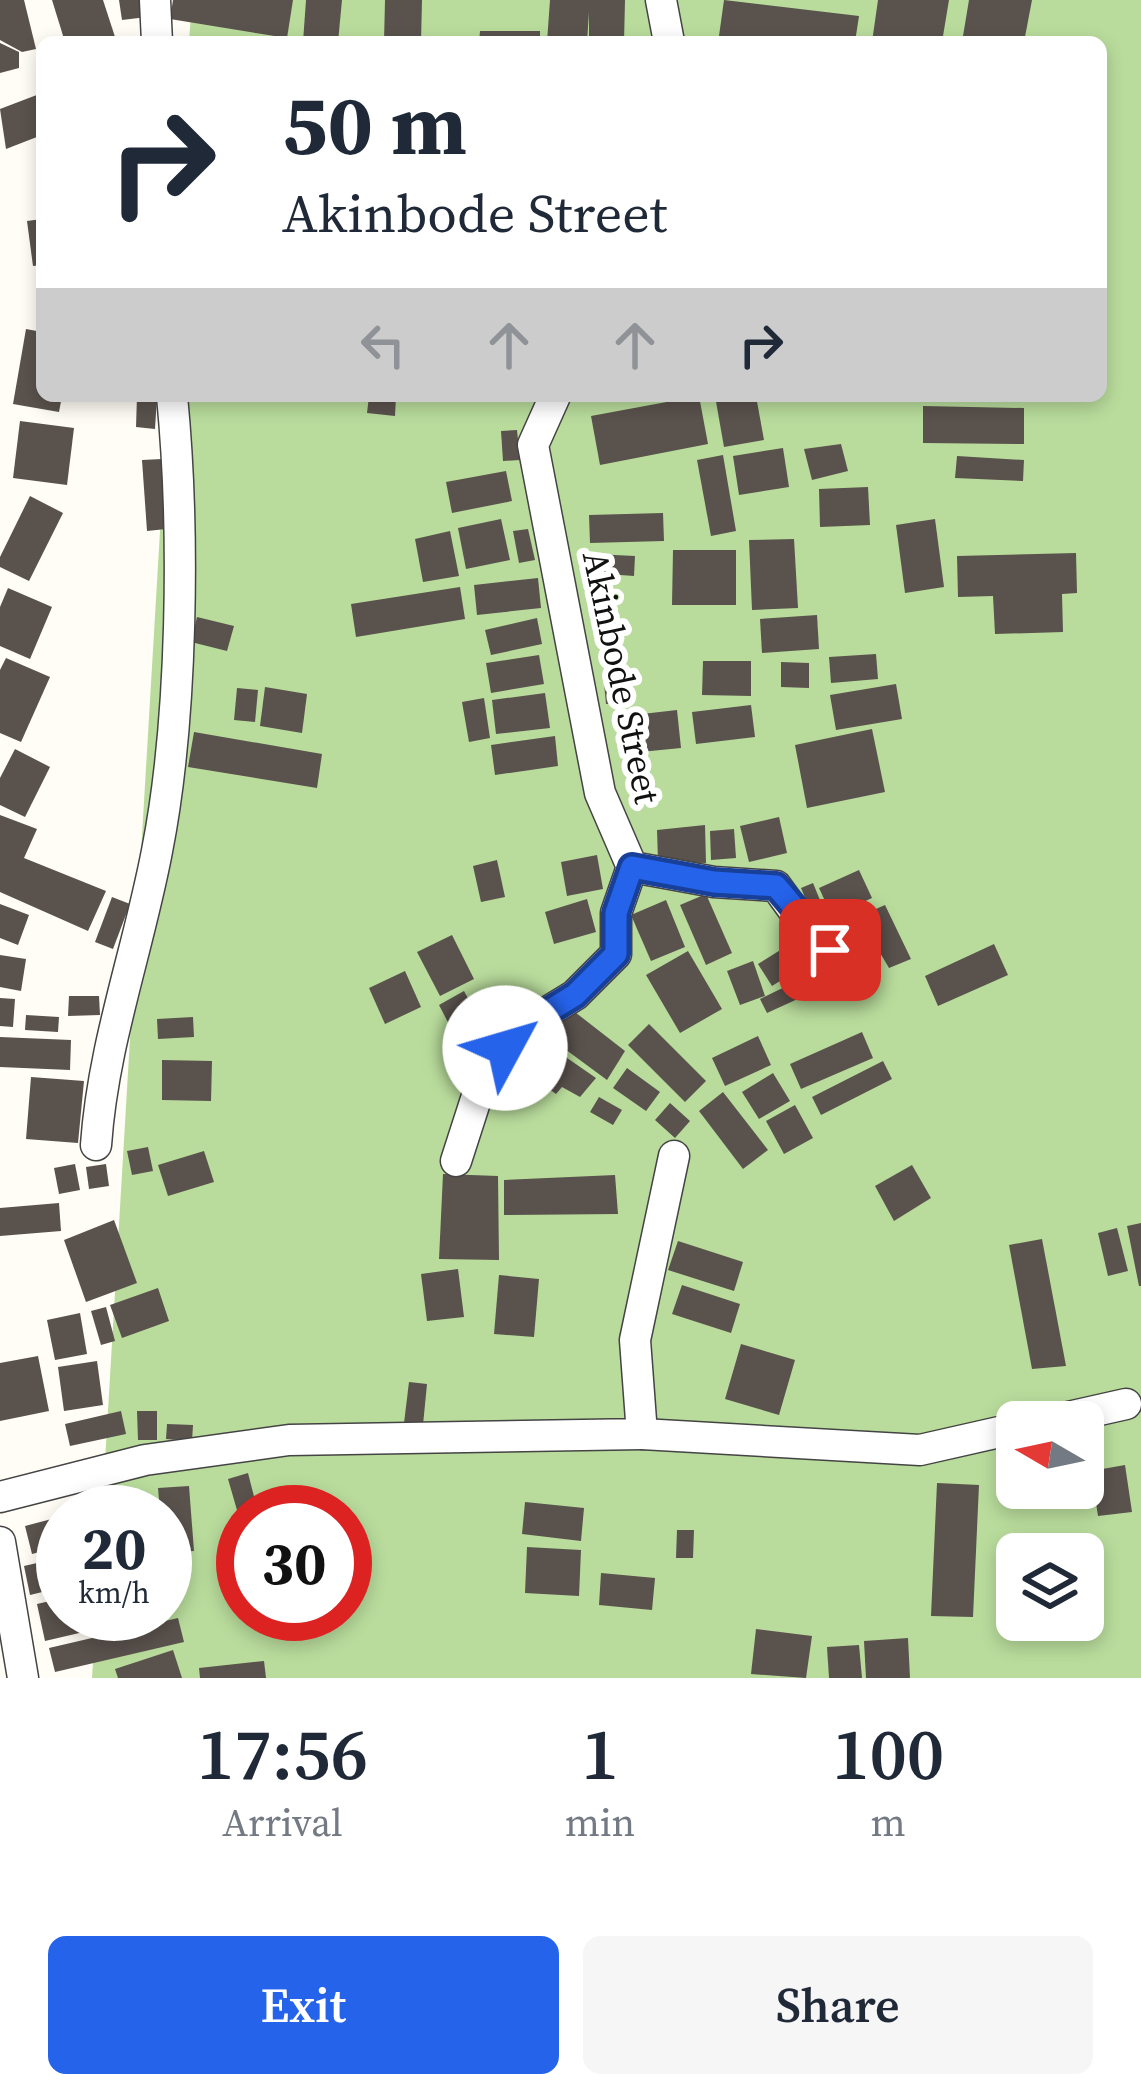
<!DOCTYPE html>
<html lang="en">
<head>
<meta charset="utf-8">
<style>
	body { margin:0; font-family:"Source Serif 4",serif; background:#f6f6f7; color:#1f2937; height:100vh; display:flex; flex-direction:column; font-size:45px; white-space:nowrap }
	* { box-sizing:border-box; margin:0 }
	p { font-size:39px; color:#747a83 }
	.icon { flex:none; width:66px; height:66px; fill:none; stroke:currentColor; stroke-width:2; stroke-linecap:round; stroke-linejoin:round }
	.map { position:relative; height:1678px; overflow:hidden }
	.panel { display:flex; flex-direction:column; background:#fff; flex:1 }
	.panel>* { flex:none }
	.banner { position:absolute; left:36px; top:36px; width:1071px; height:366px; border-radius:18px; box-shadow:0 6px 18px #0003; background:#fff; color:#1f2937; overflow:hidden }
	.needle { width:78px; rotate:279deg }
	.buttons { position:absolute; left:996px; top:1401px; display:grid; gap:24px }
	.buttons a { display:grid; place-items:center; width:108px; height:108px; border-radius:18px; background:#fff; box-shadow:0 6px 18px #0003; font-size:60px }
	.speed { position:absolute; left:36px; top:1485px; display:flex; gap:24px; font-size:60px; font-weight:700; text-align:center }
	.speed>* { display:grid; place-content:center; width:156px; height:156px; border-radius:50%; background:#fff; box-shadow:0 6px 18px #0003; line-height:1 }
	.speed small { font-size:30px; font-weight:400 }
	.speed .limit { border:18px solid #d22; background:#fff; color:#111 }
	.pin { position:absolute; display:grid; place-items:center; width:102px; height:102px; color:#fff; margin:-51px; border-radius:24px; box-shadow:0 6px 18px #0006 }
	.me { position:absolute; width:132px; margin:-66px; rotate:51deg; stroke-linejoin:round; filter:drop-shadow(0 0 9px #0008) }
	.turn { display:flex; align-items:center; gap:42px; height:252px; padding:0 48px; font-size:54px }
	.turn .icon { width:156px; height:156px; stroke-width:2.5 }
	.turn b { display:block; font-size:84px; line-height:102px }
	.lanes { display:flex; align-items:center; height:114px; padding:0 48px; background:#0003; justify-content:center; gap:60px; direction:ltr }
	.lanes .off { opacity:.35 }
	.eta { display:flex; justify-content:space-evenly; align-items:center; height:204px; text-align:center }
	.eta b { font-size:72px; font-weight:600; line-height:84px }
	.cta { display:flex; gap:24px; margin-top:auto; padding:24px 48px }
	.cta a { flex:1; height:138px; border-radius:18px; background:#2563eb; color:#fff; font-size:48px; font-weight:600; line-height:138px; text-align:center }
	.cta a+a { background:#f6f6f7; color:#1f2937 }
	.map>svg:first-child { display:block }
	.forest { fill:#b9dc9c; fill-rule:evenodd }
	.building { fill:#5a524d }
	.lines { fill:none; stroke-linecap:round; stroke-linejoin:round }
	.minor-casing { stroke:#444; stroke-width:33 }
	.minor { stroke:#fff; stroke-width:30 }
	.route-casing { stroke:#184099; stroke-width:30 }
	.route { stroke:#2563eb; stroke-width:21 }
	.labels { text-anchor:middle; stroke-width:12; stroke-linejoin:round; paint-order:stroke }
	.street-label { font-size:36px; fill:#111; stroke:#fff }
</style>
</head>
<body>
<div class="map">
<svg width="1141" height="1678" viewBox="0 0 1141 1678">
	<rect width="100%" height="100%" fill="#fffdf5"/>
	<path class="forest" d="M192,0H1141V1678H92L96,1614H165V1512H102L168,396H1101V42H189ZM1017,1422H1083V1488H1017ZM243,1512H345V1614H243ZM1017,1554H1083V1620H1017Z"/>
	<g class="building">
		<path d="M0,0H24L36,49L22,52L0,40Z"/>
		<path d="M52,0H103L116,40L65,42Z"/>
		<path d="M119,0H145L147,17L122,20Z"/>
		<path d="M173,0H293L287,38L170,19Z"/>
		<path d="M306,0H342L338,42H303Z"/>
		<path d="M385,0H422L421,42H384Z"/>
		<path d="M550,0H625L624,42H589V12L587,42H547Z"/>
		<path d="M724,0L859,16L855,42L719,36Z"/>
		<path d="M878,0H949L942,42H872Z"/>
		<path d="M969,0H1032L1024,42H962Z"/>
		<path d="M480,31H540V42H479Z"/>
		<path d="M0,43L19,52V68L0,73Z"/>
		<path d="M42,93V135L6,149L0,109Z"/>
		<path d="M42,219V265L33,266L27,221Z"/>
		<path d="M26,329L42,332V396H62L59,412L13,404Z"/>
		<path d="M137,396H157L155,429L136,427Z"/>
		<path d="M369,396H396L395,416L367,413Z"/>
		<path d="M699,396L708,444L600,465L591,416Z"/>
		<path d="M715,396H756L764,440L724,447Z"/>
		<path d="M923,406L1024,408V444L923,443Z"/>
		<path d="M20,421L74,428L67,485L13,478Z"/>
		<path d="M517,430L520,460L503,461L501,431Z"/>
		<path d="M841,444L848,471L812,480L804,449Z"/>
		<path d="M783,448L789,487L739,495L733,456Z"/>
		<path d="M723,455L736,531L711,536L697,460Z"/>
		<path d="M957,456L1024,460L1023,481L955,478Z"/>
		<path d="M162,459L166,529L147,531L142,460Z"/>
		<path d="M506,471L512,501L452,513L446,482Z"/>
		<path d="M868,487L870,525L820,527L819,489Z"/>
		<path d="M30,496L63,513L29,581L0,567V557Z"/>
		<path d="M663,513L664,541L590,543L589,515Z"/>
		<path d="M501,519L510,560L466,569L458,528Z"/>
		<path d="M935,519L944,587L905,593L896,525Z"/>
		<path d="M528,529L535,560L519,563L513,531Z"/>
		<path d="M450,531L459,576L423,582L415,539Z"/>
		<path d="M794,539L798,608L752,610L749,540Z"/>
		<path d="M673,550H736V605H672Z"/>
		<path d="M1076,553L1077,593L1062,594L1063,632L995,634L993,596L958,597L957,556Z"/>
		<path d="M594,554L635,556L634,576L593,573Z"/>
		<path d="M538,578L541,608L477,615L474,585Z"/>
		<path d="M460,587L465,619L356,637L351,604Z"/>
		<path d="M8,588L52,607L30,659L0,646V607Z"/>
		<path d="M817,615L819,649L762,653L760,619Z"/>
		<path d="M197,617L234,626L227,651L191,642Z"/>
		<path d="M537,618L542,644L491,655L485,630Z"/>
		<path d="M876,654L878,679L831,683L829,657Z"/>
		<path d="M539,655L544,684L491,693L486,663Z"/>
		<path d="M6,658L50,677L21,742L0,733V670Z"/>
		<path d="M703,661H751V696L702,695Z"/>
		<path d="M781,662L809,663V688L781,687Z"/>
		<path d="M628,682L629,702L606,704L604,683Z"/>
		<path d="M896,684L902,719L836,730L830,695Z"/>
		<path d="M265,687L307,694L302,733L260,726Z"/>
		<path d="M237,688L258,690L255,722L234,720Z"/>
		<path d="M545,693L550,728L496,734L492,700Z"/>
		<path d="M484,698L490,738L469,742L462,702Z"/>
		<path d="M751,705L755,737L696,744L692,712Z"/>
		<path d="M677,710L681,748L620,754L616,717Z"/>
		<path d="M872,729L885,792L807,808L795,745Z"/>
		<path d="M194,732L322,754L317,788L188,767Z"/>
		<path d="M555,736L558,766L495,775L491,745Z"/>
		<path d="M15,749L50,767L25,817L0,805V778Z"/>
		<path d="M0,815L37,829L24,858L106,891L88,931L0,892Z"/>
		<path d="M779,817L787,853L749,862L740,826Z"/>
		<path d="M705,825L706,863L658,862L657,830Z"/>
		<path d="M734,829L736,858L711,860L710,831Z"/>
		<path d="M597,855L603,889L567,896L561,862Z"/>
		<path d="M497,860L505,897L481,902L473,866Z"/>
		<path d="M859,870L872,898L832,916L819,888Z"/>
		<path d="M813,883L824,910L812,915L801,888Z"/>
		<path d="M706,894L732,953L706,965L680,905Z"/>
		<path d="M112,897L130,904L113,949L95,942Z"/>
		<path d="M587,899L596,932L554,944L545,912Z"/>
		<path d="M666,900L685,947L651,961L631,915Z"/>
		<path d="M0,904L29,915L18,945L0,938Z"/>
		<path d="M865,905L869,912L885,905L911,959L889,968L876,946L862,948L843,916Z"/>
		<path d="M452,935L474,979L440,996L417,952Z"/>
		<path d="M994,944L1008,975L938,1006L925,976Z"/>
		<path d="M782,949L796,971L772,986L758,964Z"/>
		<path d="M688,951L722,1009L680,1033L646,975Z"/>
		<path d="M0,955L26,959L21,991L0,987Z"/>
		<path d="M753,961L765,996L740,1005L727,971Z"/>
		<path d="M405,971L421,1007L385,1024L369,988Z"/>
		<path d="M795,982L802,997L767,1013L760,999Z"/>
		<path d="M464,991L478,1017L452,1030L439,1005Z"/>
		<path d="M69,996H99L100,1015L68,1016Z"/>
		<path d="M0,998L15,999L13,1027L0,1026Z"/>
		<path d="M571,1009L625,1051L607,1080L550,1038Z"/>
		<path d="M26,1015L59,1017L58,1032L25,1030Z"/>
		<path d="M193,1017L194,1037L158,1039L157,1019Z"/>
		<path d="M649,1024L706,1081L685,1102L628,1045Z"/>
		<path d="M862,1032L873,1058L801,1089L790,1064Z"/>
		<path d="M758,1036L771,1065L725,1086L712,1058Z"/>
		<path d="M0,1037L71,1040L70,1070L0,1067Z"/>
		<path d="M544,1042L596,1078L580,1097L562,1087L556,1094L523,1070Z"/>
		<path d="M162,1060L212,1061L211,1101L162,1100Z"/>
		<path d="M883,1061L892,1079L821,1115L812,1097Z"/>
		<path d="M627,1068L660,1092L646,1111L613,1088Z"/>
		<path d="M773,1073L790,1101L759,1119L742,1092Z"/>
		<path d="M31,1077L84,1081L78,1143L26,1139Z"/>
		<path d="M723,1092L768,1150L743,1169L699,1111Z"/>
		<path d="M599,1097L622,1110L613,1125L590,1112Z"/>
		<path d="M670,1103L690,1121L675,1138L655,1120Z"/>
		<path d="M795,1105L813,1138L784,1154L766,1121Z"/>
		<path d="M148,1147L153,1171L132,1175L127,1151Z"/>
		<path d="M204,1151L214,1182L168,1196L158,1165Z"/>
		<path d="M75,1164L80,1190L59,1194L54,1168Z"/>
		<path d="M106,1164L109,1186L89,1189L86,1167Z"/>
		<path d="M912,1165L931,1198L894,1221L875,1186Z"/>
		<path d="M443,1174L498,1176L499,1260L439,1259Z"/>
		<path d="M615,1175L618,1214L504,1215V1180Z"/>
		<path d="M59,1203L61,1231L0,1236V1208Z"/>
		<path d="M114,1220L137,1283L86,1302L64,1240Z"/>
		<path d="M1141,1223V1286H1139L1127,1226Z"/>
		<path d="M1117,1228L1128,1271L1108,1276L1098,1233Z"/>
		<path d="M1042,1239L1066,1366L1032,1369L1009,1245Z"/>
		<path d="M678,1241L743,1262L734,1291L668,1270Z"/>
		<path d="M458,1269L464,1317L427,1321L421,1274Z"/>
		<path d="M499,1275L539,1279L534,1337L494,1334Z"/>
		<path d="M682,1285L740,1304L731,1333L672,1314Z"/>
		<path d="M158,1288L169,1321L122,1338L110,1305Z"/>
		<path d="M106,1307L115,1341L101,1345L91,1311Z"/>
		<path d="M80,1313L87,1354L55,1360L47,1320Z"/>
		<path d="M741,1344L795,1360L779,1415L725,1399Z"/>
		<path d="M38,1356L49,1411L0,1421V1363Z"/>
		<path d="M97,1361L103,1405L64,1411L58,1367Z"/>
		<path d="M409,1382L427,1384L423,1425L404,1423Z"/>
		<path d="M121,1411L126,1434L70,1446L65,1424Z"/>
		<path d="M137,1411H157V1440H138Z"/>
		<path d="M167,1424L193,1425L192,1441L166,1439Z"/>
		<path d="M1125,1465L1132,1512L1098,1516L1091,1471Z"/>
		<path d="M248,1473L258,1512H243L239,1517L228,1479Z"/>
		<path d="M937,1483L979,1485L973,1617L931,1616Z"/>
		<path d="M189,1486L194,1551L165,1553V1512H160L158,1488Z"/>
		<path d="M143,1494L146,1512H80L79,1507Z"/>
		<path d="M525,1502L584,1508L581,1541L522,1534Z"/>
		<path d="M63,1516V1546L32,1554L25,1526Z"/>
		<path d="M677,1530H694L693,1558H676Z"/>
		<path d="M527,1547L581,1550L579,1596L525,1593Z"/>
		<path d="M63,1557V1587L30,1595L24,1566Z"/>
		<path d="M601,1573L655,1578L652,1610L599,1605Z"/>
		<path d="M63,1598V1614L152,1616L45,1641L37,1604Z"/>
		<path d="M178,1618L184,1642L55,1672L49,1648Z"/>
		<path d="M756,1629L812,1636L806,1678L751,1674Z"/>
		<path d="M908,1638L910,1678H866L864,1641Z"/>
		<path d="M859,1645L862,1678H829L827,1647Z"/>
		<path d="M173,1650L182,1678H118L115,1669Z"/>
		<path d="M264,1661L266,1678H200L199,1668Z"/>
	</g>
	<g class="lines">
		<g class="minor-casing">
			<g id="minor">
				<path d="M155,0L157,42"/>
				<path d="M661,0L669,42"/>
				<path d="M555,396L533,445L600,793L632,867L714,882L776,886L810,933L849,967"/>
				<path d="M96,1145C103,1044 138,951 157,851C183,719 185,530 172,396"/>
				<path d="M456,1161L486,1068L523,1027L575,995L616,954V913L632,867"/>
				<path d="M1046,1422L1126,1404"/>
				<path d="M642,1434L920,1450L1017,1428"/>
				<path d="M0,1497L145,1460L289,1440L642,1434L635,1340L674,1156"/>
				<path d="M0,1542L23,1678"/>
			</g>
		</g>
		<use href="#minor" class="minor"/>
	</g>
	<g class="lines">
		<g class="route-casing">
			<path id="route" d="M505,1048L523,1027L575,995L616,954V913L632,867L714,882L776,886L830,950"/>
		</g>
		<use href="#route" class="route"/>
	</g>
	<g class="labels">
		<g class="street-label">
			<text transform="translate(622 677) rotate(78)" y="13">Akinbode Street</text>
		</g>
	</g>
</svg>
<div class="buttons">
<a><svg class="needle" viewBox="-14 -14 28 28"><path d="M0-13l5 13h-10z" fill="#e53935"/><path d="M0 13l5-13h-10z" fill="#747a83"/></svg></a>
<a><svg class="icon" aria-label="layers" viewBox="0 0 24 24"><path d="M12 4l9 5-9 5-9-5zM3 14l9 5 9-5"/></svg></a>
</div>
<div class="speed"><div>20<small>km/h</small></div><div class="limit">30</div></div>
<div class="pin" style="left:830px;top:950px;background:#d93025"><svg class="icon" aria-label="arrive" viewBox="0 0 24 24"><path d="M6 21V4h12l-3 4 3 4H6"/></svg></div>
<svg class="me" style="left:505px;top:1048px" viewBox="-20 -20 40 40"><circle r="19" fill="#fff"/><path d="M0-13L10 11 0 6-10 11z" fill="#2563eb"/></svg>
<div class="banner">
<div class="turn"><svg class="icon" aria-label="right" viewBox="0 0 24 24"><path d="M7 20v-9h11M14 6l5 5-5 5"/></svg><div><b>50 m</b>Akinbode Street</div></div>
<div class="lanes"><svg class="icon off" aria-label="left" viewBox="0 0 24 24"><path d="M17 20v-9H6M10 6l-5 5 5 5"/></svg><svg class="icon off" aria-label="ahead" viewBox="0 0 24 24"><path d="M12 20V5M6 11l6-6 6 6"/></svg><svg class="icon off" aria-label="ahead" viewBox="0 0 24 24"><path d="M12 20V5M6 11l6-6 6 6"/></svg><svg class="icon" aria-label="right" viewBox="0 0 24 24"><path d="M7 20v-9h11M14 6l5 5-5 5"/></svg></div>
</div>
</div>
<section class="panel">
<div class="eta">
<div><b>17:56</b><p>Arrival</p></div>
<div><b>1</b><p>min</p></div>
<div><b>100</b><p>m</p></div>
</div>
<div class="cta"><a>Exit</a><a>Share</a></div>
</section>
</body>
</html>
